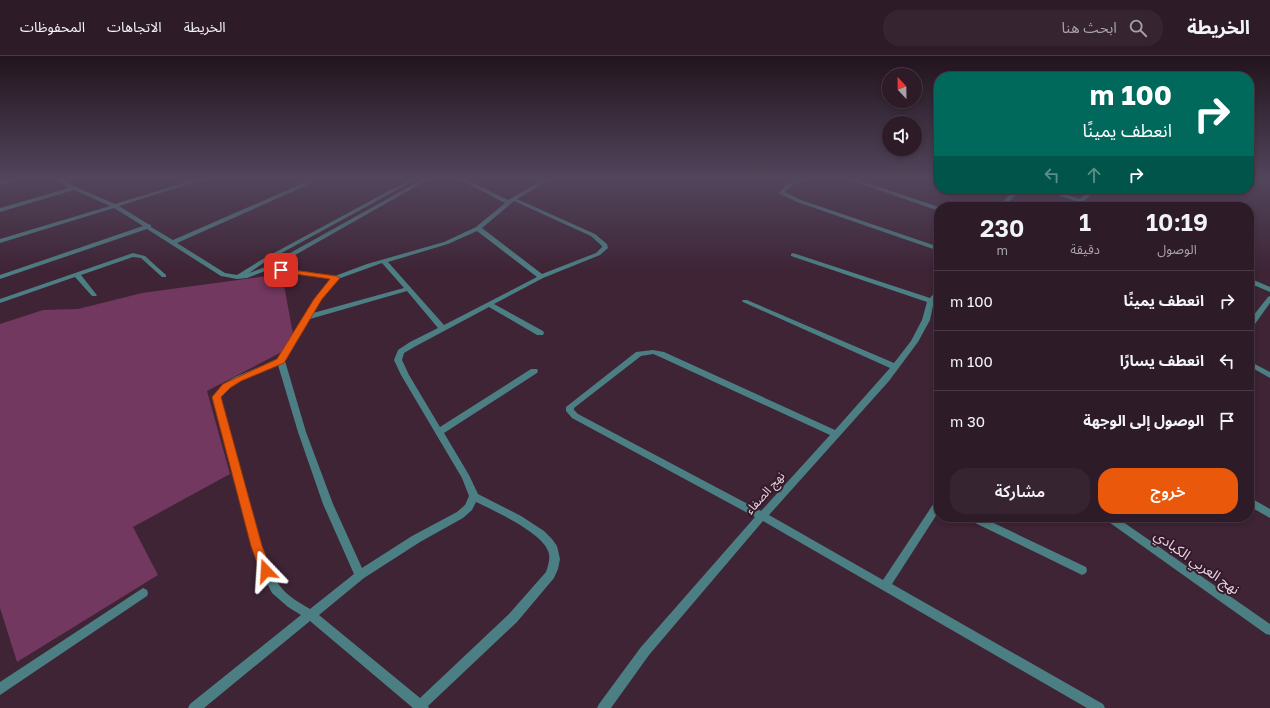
<!DOCTYPE html>
<html lang="ar">
<head>
<meta charset="utf-8">
<style>
	body { margin:0; font-family:"Golos Text","Noto Sans Arabic",sans-serif; background:#362430; color:#f1f3f6; direction:rtl; height:100vh; display:flex; flex-direction:column; font-size:15px; white-space:nowrap }
	* { box-sizing:border-box; margin:0 }
	p { font-size:13px; color:#a7a1a8 }
	.icon { flex:none; width:22px; height:22px; fill:none; stroke:currentColor; stroke-width:2; stroke-linecap:round; stroke-linejoin:round }
	.map { position:relative; flex:1; overflow:hidden; direction:ltr }
	.drawer { position:absolute; left:934px; top:146px; width:320px; height:320px; display:flex; flex-direction:column; background:#2e1b28; border-radius:16px; box-shadow:0 2px 6px #0003,0 0 0 1px #493945; direction:rtl }
	.drawer>* { flex:none }
	.hud { position:absolute; left:934px; top:16px; width:320px; height:122px; border-radius:16px; box-shadow:0 2px 6px #0003,0 0 0 1px #493945; direction:rtl; background:#00695c; color:#fff; overflow:hidden }
	.needle { width:26px; rotate:338deg }
	.buttons { position:absolute; left:882px; top:12px; display:grid; gap:8px }
	.buttons a { display:grid; place-items:center; width:40px; height:40px; border-radius:50%; background:#2e1b28; box-shadow:0 2px 6px #0003,0 0 0 1px #493945; font-size:20px }
	.pin { position:absolute; display:grid; place-items:center; width:34px; height:34px; color:#fff; margin:-17px; border-radius:8px; box-shadow:0 2px 6px #0006 }
	.me { position:absolute; width:44px; margin:-22px; rotate:340deg; stroke-linejoin:round; filter:drop-shadow(0 0 3px #0008) }
	.turn { display:flex; align-items:center; gap:14px; height:84px; padding:0 16px; font-size:18px }
	.turn .icon { width:52px; height:52px; stroke-width:2.5 }
	.turn b { display:block; font-size:28px; line-height:34px }
	.lanes { display:flex; align-items:center; height:38px; padding:0 16px; background:#0003; justify-content:center; gap:20px; direction:ltr }
	.lanes .off { opacity:.35 }
	.eta { display:flex; justify-content:space-evenly; align-items:center; height:68px; text-align:center }
	.eta b { font-size:24px; font-weight:600; line-height:28px }
	.button { display:flex; gap:8px; margin-top:auto; padding:8px 16px }
	.button a { flex:1; height:46px; border-radius:16px; background:#ea580c; color:#fff; font-size:16px; font-weight:600; line-height:46px; text-align:center }
	.button a+a { background:#362430; color:#f1f3f6 }
	ul { padding:0; list-style:none }
	li { display:flex; align-items:center; gap:12px; height:60px; padding:0 16px; border-top:1px solid #493945 }
	li div { flex:1 }
	li b { display:block; font-size:15px }
	li em { font-style:normal }
	header { display:flex; align-items:center; gap:24px; box-sizing:border-box; height:56px; padding:0 20px; background:#2e1b28; border-bottom:1px solid #493945 }
	header strong { font-size:19px }
	nav { display:flex; gap:22px; margin-inline-start:auto; font-size:14px }
	.search { width:280px; height:36px; background:#362430; display:flex; align-items:center; gap:10px; box-sizing:border-box; padding:0 14px; border-radius:16px; color:#a7a1a8; font-size:15px }
	.map>svg:first-child { display:block }
	.green { fill:#72385f }
	.lines { fill:none; stroke-linecap:round; stroke-linejoin:round }
	.minor { fill:#4c7f83; fill-rule:evenodd }
	.route { fill:#ea580c; stroke:#983908 }
	.labels { text-anchor:middle; stroke-width:4; stroke-linejoin:round; paint-order:stroke }
	.street-label { font-size:12px; fill:#e6d4df; stroke:#341a2b }
	.near-street-label { font-size:14px; fill:#e6d4df; stroke:#341a2b }
</style>
</head>
<body>
<header>
<strong>الخريطة</strong>
<div class="search"><svg class="icon" aria-label="search" viewBox="0 0 24 24"><circle cx="10" cy="10" r="6"/><path d="M15 15l6 6"/></svg>ابحث هنا</div>
<nav><a>الخريطة</a><a>الاتجاهات</a><a>المحفوظات</a></nav>
</header>
<div class="map">
<svg width="1270" height="652" viewBox="0 0 1270 652">
	<rect width="100%" height="100%" fill="#3e2435"/>
	<path class="green" d="M282,218L295,289L207,335L230,418L133,471L158,519L17,606L0,552V268L43,254L78,253L142,237Z"/>
	<g class="lines">
		<g class="minor">
			<path d="M9,123H19L0,129V125Z"/>
			<path d="M56,123H62L76,131L115,148L197,123H205L119,150L148,168L151,169V171L173,184L306,126H310V128L177,187L225,217L237,219L261,204L411,123H417L265,206L249,217L265,211L423,123H429L274,211L335,220L367,208L444,186L476,171L505,147L459,123H466L508,144L545,123H551L517,143L595,178L607,188L608,192L600,199L543,222L494,248L543,275L544,277L543,279H537L489,251L416,290L404,297L402,304L409,319L440,371L531,313H537L538,315L537,317L444,377L469,419L478,438L521,460L544,475L552,483L557,490L560,503L558,513L554,522L517,566L428,650L429,652H413L310,565L204,652H188L190,648L301,559L288,551L272,537L261,515L252,490L212,341L223,328L235,321L278,303L315,243L323,232L331,223L268,214L247,222L237,223L221,220L147,173L0,223V219L143,170L114,152L0,187V183L110,150L74,134L0,156V152L69,132ZM514,145L591,180L602,190V191L596,197L542,218L482,172ZM477,175L537,221L444,269L388,206L448,188ZM382,207L404,232L313,257L327,234L338,223ZM407,235L438,272L410,286L398,294L394,304L401,319L462,422L469,440L465,449L457,456L412,480L362,512L333,448L306,376L285,305L310,263ZM278,309L298,376L323,448L354,518L310,553C300,547 287,540 280,530C271,519 267,503 262,490L220,341L229,332L241,325ZM476,446C493,454 542,477 548,495C551,502 548,510 546,516L509,558L420,642L319,559L364,522L420,486L463,462L472,454Z"/>
			<path d="M797,123H804L790,131L785,136L801,144L939,191V195L797,146L780,138L779,137L786,129Z"/>
			<path d="M847,123H855L939,151V155Z"/>
			<path d="M1015,133H1021L1004,151H998Z"/>
			<path d="M1040,133H1049L1080,143L1091,133H1097L1084,145L1092,151H1085L1079,146Z"/>
			<path d="M133,197L145,200L166,219V221H162L141,202L133,201L81,219L96,238L97,239L96,240H92L75,221L0,247V243Z"/>
			<path d="M793,197L930,242L937,234L939,233V239L934,245L930,264L918,286L889,325L769,459L883,524L936,444L939,443V455L892,528L1103,648L1105,652H1087L763,465L649,599L611,652H597L599,648L641,591L755,461L572,362L566,355V351L636,296L653,294L664,296L835,374L890,312L743,246L742,245L743,244H747L894,307L911,285L922,264L927,246L791,200V198ZM653,298L658,300L830,379L761,455L578,358L574,354V352L641,300Z"/>
			<path d="M1249,222L1270,231V236L1249,227Z"/>
			<path d="M1270,240V247L1252,272H1249V265L1268,241Z"/>
			<path d="M1249,305L1270,316V322L1249,310Z"/>
			<path d="M1249,441L1270,453V462L1249,450Z"/>
			<path d="M967,461H981L1086,511L1087,514L1086,517L1082,519L1078,517L969,464Z"/>
			<path d="M1104,461H1116L1270,568V579L1266,578L1106,464Z"/>
			<path d="M143,532L147,534L148,537L147,540L0,639V626Z"/>
		</g>
	</g>
	<linearGradient id="sky" x2="0" y2="1"><stop stop-color="#22141d"/><stop offset="0.57" stop-color="#52455c"/><stop offset="1" stop-color="#52455c" stop-opacity="0"/></linearGradient>
	<rect width="1270" height="215" fill="url(#sky)"/>
	<path class="route" d="M278,212L336,220L340,222L322,243L284,307L241,325L230,332L221,341L262,490L272,515L270,518L266,520L261,518L251,490L212,341L223,328L277,303L314,243L330,223L281,216L278,215Z"/>
	<g class="labels">
		<g class="street-label">
			<text transform="translate(765 437) rotate(-48)" y="4">نهج الصفاء</text>
		</g>
		<g class="near-street-label">
			<text transform="translate(1197 506) rotate(35)" y="5">نهج العربي الكبادي</text>
		</g>
	</g>
</svg>
<div class="buttons">
<a><svg class="needle" viewBox="-14 -14 28 28"><path d="M0-13l5 13h-10z" fill="#e53935"/><path d="M0 13l5-13h-10z" fill="#a7a1a8"/></svg></a>
<a><svg class="icon" aria-label="sound" viewBox="0 0 24 24"><path d="M4 9h4l5-4v14l-5-4H4zM17 9q2 3 0 6"/></svg></a>
</div>
<div class="pin" style="left:281px;top:214px;background:#d93025"><svg class="icon" aria-label="arrive" viewBox="0 0 24 24"><path d="M6 21V4h12l-3 4 3 4H6"/></svg></div>
<svg class="me" style="left:266px;top:515px" viewBox="-20 -20 40 40"><path d="M0-17L14 15 0 8-14 15z" fill="#ea580c" stroke="#fff" stroke-width="4"/></svg>
<div class="hud">
<div class="turn"><svg class="icon" aria-label="right" viewBox="0 0 24 24"><path d="M7 20v-9h11M14 6l5 5-5 5"/></svg><div><b>100 m</b>انعطف يمينًا</div></div>
<div class="lanes"><svg class="icon off" aria-label="left" viewBox="0 0 24 24"><path d="M17 20v-9H6M10 6l-5 5 5 5"/></svg><svg class="icon off" aria-label="ahead" viewBox="0 0 24 24"><path d="M12 20V5M6 11l6-6 6 6"/></svg><svg class="icon" aria-label="right" viewBox="0 0 24 24"><path d="M7 20v-9h11M14 6l5 5-5 5"/></svg></div>
</div>
<section class="drawer">
<div class="eta">
<div><b>10:19</b><p>الوصول</p></div>
<div><b>1</b><p>دقيقة</p></div>
<div><b>230</b><p>m</p></div>
</div>
<ul>
<li><svg class="icon" aria-label="right" viewBox="0 0 24 24"><path d="M7 20v-9h11M14 6l5 5-5 5"/></svg><div><b>انعطف يمينًا</b></div><em>100 m</em></li>
<li><svg class="icon" aria-label="left" viewBox="0 0 24 24"><path d="M17 20v-9H6M10 6l-5 5 5 5"/></svg><div><b>انعطف يسارًا</b></div><em>100 m</em></li>
<li><svg class="icon" aria-label="arrive" viewBox="0 0 24 24"><path d="M6 21V4h12l-3 4 3 4H6"/></svg><div><b>الوصول إلى الوجهة</b></div><em>30 m</em></li>
</ul>
<div class="button"><a>خروج</a><a>مشاركة</a></div>
</section>
</div>
</body>
</html>
